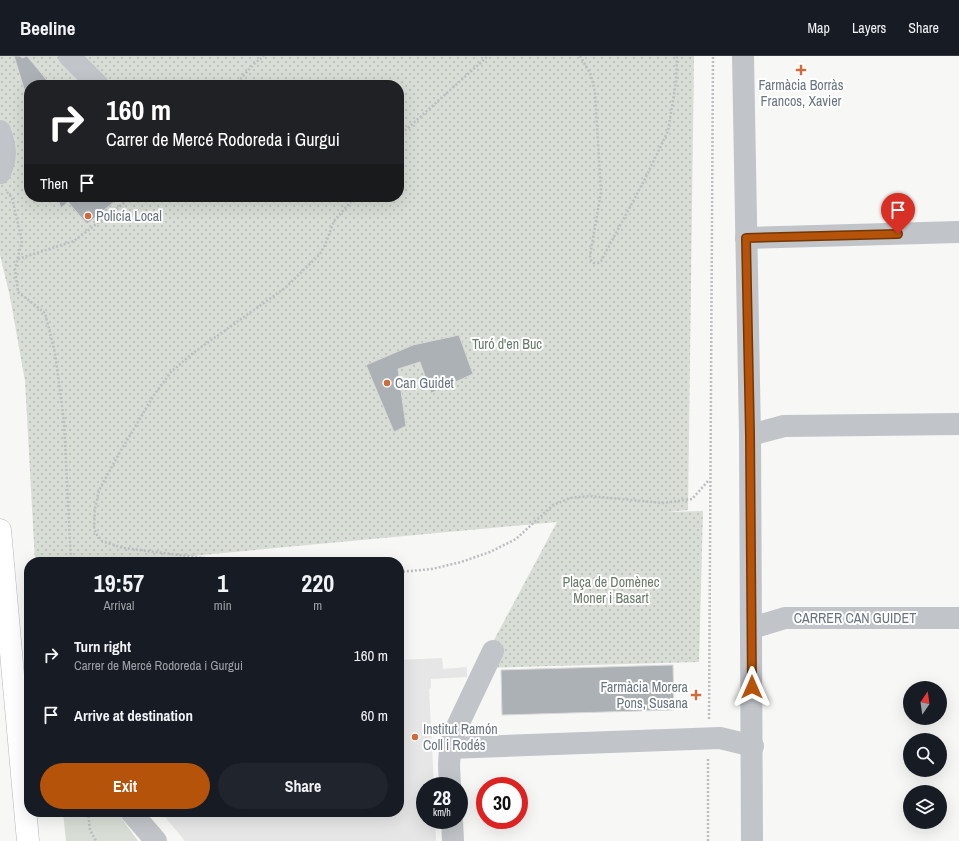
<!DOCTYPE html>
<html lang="en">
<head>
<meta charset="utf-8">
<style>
	body { margin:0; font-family:"Archivo Narrow",sans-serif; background:#20242c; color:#f1f3f6; height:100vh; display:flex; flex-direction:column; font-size:15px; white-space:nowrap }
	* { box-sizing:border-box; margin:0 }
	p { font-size:13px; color:#9ea1a6 }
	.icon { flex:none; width:22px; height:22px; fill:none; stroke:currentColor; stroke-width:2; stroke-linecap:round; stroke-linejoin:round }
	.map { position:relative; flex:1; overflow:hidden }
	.details { position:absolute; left:24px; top:501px; width:380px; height:260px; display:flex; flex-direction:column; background:#171b24; border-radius:16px; box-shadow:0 4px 16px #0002 }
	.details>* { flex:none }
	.banner { position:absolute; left:24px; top:24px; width:380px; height:122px; border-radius:16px; box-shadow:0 4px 16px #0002; background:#202124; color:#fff; overflow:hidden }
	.needle { width:26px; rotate:13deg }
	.buttons { position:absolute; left:903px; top:625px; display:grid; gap:8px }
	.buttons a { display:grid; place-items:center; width:44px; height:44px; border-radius:50%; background:#171b24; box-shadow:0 4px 16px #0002; font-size:20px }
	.speed { position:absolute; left:416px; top:721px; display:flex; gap:8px; font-size:20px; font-weight:700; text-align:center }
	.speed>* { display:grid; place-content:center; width:52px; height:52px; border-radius:50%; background:#171b24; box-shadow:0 4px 16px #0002; line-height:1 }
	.speed small { font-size:10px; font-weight:400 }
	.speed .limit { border:6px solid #d22; background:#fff; color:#111 }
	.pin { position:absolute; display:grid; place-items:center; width:34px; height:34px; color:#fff; margin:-41px -17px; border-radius:50% 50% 50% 0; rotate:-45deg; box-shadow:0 0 4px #0007 }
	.pin .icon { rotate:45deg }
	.me { position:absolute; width:44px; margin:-22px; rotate:0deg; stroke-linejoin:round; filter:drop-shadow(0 0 3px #0008) }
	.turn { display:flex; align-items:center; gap:14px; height:84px; padding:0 16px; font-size:18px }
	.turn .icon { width:52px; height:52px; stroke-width:2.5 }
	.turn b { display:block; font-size:28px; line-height:34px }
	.then { display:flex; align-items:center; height:38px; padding:0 16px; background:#0003; gap:8px; font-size:15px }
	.eta { display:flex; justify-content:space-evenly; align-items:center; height:68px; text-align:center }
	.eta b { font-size:24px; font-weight:700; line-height:28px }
	.button { display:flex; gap:8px; margin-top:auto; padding:8px 16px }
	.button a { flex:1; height:46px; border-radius:24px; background:#b45309; color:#fff; font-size:16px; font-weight:700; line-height:46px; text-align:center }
	.button a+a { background:#20242c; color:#f1f3f6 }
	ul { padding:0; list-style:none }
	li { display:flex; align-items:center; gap:12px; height:60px; padding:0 16px }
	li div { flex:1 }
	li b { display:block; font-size:15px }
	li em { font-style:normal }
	header { display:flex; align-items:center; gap:24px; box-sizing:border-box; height:56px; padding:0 20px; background:#171b24; border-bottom:1px solid #363941 }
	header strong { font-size:19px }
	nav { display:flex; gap:22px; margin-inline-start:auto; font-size:14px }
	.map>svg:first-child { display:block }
	.built { fill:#e5e6e5 }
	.green { fill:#d8ded6 }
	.park { fill:url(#park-dots); fill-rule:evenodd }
	.building { fill:#acb1b6; stroke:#d9d9d7 }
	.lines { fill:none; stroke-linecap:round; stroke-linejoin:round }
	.major-casing { stroke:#b5b8bc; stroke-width:23 }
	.path { stroke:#bbbdc0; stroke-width:2.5; stroke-dasharray:2 2; stroke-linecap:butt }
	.minor { stroke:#c1c4c8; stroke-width:22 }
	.major { stroke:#fff; stroke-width:22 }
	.route-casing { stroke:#753606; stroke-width:10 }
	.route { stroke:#b45309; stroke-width:7 }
	.poi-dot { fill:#d06c3c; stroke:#fff; stroke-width:1.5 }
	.labels { text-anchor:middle; stroke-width:4; stroke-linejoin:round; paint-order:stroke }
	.poi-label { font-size:14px; fill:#6a7582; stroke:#fff; text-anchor:start }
	.park-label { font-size:14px; fill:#6a7a68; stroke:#fff }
	.street-label { font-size:14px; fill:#6a7582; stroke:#fff }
</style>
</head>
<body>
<header>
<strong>Beeline</strong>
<nav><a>Map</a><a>Layers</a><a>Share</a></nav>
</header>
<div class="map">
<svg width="959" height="785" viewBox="0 0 959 785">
	<defs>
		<pattern id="park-dots" width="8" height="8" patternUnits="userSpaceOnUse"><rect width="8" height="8" fill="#d8ded6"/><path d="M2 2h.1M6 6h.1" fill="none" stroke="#b3b9b3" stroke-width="1.8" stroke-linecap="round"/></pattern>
	</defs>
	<rect width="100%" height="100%" fill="#f7f7f5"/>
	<path class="built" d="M442,602L443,613L467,611V621L431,623V632L429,633L434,730H425V764H435L436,785H185L161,756H399V604Z"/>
	<path class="green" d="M63,756H117L138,785H66Z"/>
	<path class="park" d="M0,0H694L688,454L666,456L703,455L699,606L479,612L557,466L126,506H35L25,325L10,241L0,199ZM29,29H399V141H29Z"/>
	<g class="building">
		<path d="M14,0H20L22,2L27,0L51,29H29V49Z"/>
		<path d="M57,141H120L87,168L68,146L61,152Z"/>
		<path d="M459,279L473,318L431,337L420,306L398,313L406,370L394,376L366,309L413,289Z"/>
		<path d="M673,609L674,654L502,659L501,614Z"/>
	</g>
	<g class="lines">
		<g class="major-casing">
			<path id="major" d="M0,474L28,785"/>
		</g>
		<g class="path">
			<path d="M580,0L591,19L595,36L601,136L590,200L591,204L594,207H598L601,205L645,123L668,75L676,26L677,0"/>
			<path d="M235,29L255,7L264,0"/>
			<path d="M399,80L488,0"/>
			<path d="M7,136L12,142L22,185L15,213L18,236L45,257L55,297L64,365L71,506"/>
			<path d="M18,203L74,185L132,141"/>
			<path d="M237,506L123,492L102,485L97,479L94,473L95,453L99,434L120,396L154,339L171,316L193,297L285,232L320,198L325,189L334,165L355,141"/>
			<path d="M399,516L432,513L461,506L490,496L516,483L553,449L570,442L589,440L663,447L692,443L709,424"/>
			<path d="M709,663L713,0"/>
			<path d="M88,756L90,774L96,785"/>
			<path d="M708,785V702"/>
		</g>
		<g class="minor">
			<path d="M69,0L98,29"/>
			<path d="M743,0L750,379L752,785"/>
			<path d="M0,75C6,93 7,100 0,117"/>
			<path d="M746,182L959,176"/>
			<path d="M750,379L784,370L959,368"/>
			<path d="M752,572L785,562H959"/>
			<path d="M450,692L720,682L753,690"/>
			<path d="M450,730L449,709L450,692L454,677L493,595"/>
			<path d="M131,756L156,785"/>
			<path d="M452,764L453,785"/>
		</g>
		<use href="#major" class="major"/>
	</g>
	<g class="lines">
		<g class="route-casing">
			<path id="route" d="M752,631L750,379L746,182L898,178"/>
		</g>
		<use href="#route" class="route"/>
	</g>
	<g class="poi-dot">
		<path d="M799 8h4v4h4v4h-4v4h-4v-4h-4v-4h4z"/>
		<circle cx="88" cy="160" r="4"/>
		<circle cx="387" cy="327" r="4"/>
		<path d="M694 633h4v4h4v4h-4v4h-4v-4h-4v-4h4z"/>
		<circle cx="415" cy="681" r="4"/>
	</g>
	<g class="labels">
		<g class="poi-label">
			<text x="801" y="34" text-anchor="middle">Farmàcia Borràs<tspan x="801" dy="16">Francos, Xavier</tspan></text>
			<text x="96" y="165">Policía Local</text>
			<text x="395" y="332">Can Guidet</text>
			<text x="688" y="636" text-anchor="end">Farmàcia Morera<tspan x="688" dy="16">Pons, Susana</tspan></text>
			<text x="423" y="678">Institut Ramón<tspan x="423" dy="16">Coll i Rodés</tspan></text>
		</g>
		<g class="park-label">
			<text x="507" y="293">Turó d'en Buc</text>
			<text x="611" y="531">Plaça de Domènec<tspan x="611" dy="16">Moner i Basart</tspan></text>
		</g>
		<g class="street-label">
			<text x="855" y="567">CARRER CAN GUIDET</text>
		</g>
	</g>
</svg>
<div class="buttons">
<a><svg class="needle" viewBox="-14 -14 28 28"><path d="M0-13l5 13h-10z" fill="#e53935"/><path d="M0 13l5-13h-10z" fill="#9ea1a6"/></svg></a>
<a><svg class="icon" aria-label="search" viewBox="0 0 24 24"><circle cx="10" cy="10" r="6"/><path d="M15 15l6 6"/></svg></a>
<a><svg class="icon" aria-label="layers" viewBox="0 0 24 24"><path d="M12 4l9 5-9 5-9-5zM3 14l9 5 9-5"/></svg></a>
</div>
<div class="speed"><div>28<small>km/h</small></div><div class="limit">30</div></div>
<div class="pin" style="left:898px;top:178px;background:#d93025"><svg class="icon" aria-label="arrive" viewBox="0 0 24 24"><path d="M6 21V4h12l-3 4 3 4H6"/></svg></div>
<svg class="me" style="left:752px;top:631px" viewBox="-20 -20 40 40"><path d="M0-17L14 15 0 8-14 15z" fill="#b45309" stroke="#fff" stroke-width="4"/></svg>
<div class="banner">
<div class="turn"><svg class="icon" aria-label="right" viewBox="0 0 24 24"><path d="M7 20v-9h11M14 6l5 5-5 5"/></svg><div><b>160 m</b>Carrer de Mercé Rodoreda i Gurgui</div></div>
<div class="then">Then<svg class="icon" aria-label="arrive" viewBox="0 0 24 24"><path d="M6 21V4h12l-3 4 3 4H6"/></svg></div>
</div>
<section class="details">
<div class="eta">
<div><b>19:57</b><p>Arrival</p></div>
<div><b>1</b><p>min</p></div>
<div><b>220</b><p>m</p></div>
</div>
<ul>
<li><svg class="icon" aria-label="right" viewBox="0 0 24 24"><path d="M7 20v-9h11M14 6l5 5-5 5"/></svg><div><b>Turn right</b><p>Carrer de Mercé Rodoreda i Gurgui</p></div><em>160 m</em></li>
<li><svg class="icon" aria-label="arrive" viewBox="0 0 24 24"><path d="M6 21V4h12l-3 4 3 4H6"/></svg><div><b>Arrive at destination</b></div><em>60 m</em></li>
</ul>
<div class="button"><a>Exit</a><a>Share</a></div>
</section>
</div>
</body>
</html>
